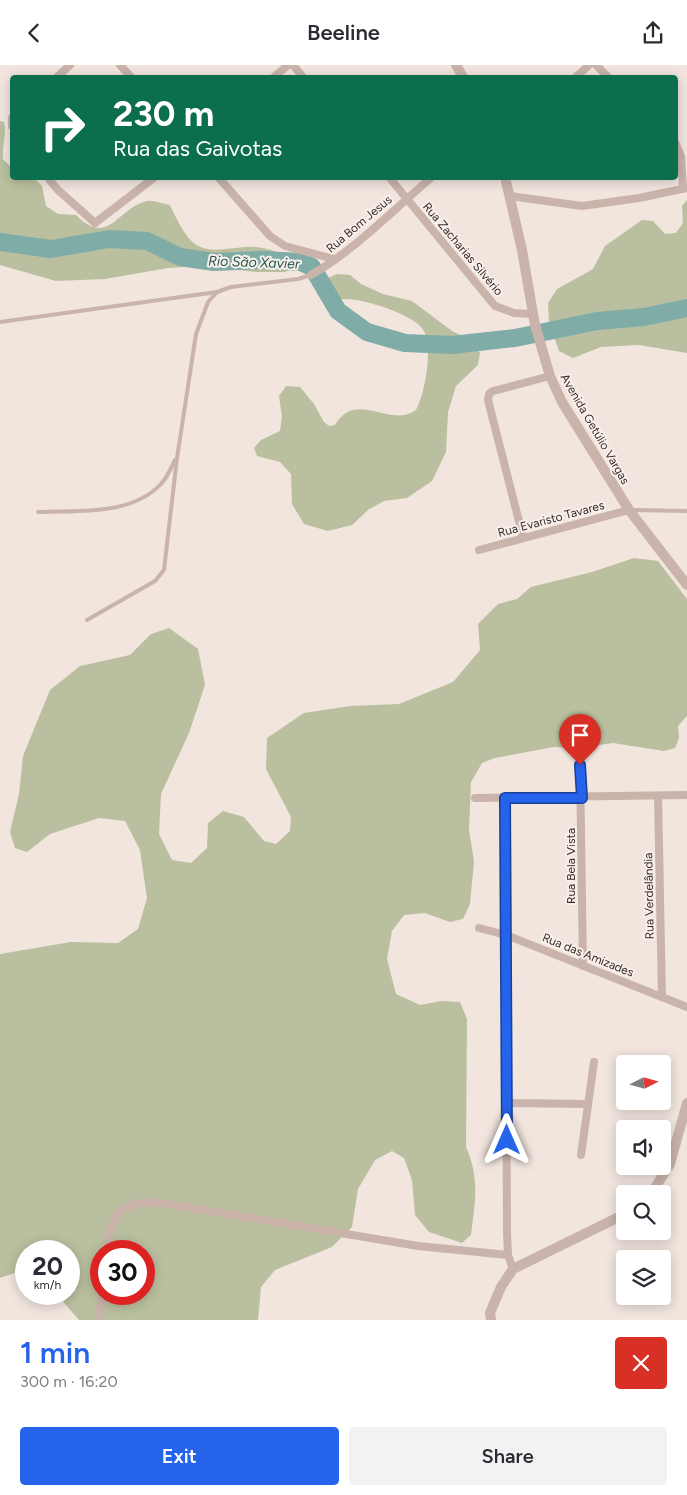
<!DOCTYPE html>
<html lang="en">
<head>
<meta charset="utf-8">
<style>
	body { margin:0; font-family:Figtree,sans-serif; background:#f2f2f3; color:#2b2b33; height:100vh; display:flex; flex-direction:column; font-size:19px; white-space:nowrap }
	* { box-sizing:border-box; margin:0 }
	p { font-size:16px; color:#7c7c81 }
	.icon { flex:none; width:28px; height:28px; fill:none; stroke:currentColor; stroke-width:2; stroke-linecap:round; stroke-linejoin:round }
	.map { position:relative; height:1255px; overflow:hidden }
	.details { display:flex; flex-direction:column; background:#fff; flex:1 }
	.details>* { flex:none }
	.guide { position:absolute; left:10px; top:10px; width:668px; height:105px; border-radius:5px; box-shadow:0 2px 12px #0003; background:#0b6e4f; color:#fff; overflow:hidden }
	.needle { width:32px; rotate:84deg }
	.buttons { position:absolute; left:616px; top:990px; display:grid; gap:10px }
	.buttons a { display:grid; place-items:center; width:55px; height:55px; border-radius:5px; background:#fff; box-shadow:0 2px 12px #0003; font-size:25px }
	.speed { position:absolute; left:15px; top:1175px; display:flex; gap:10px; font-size:25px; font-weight:700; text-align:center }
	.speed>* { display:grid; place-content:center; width:65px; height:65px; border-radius:50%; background:#fff; box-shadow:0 2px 12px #0003; line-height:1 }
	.speed small { font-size:12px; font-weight:400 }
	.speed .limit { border:8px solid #d22; background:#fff; color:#111 }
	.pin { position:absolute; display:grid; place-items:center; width:42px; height:42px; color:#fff; margin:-51px -21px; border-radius:50% 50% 50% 0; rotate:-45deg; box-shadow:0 0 5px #0007 }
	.pin .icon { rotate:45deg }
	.me { position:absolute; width:55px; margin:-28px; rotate:0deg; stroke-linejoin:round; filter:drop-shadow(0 0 4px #0008) }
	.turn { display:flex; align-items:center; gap:18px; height:105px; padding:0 20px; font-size:22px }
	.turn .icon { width:65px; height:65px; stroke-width:2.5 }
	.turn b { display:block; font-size:35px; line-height:42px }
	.round { display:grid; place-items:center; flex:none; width:52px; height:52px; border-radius:5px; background:#f2f2f3 }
	.head { display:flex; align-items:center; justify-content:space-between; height:85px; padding:0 20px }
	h1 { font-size:30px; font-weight:600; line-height:38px; color:#2563eb }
	.action { display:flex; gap:10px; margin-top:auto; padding:10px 20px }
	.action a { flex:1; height:58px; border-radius:5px; background:#2563eb; color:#fff; font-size:20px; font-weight:600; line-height:58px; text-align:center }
	.action a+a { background:#f2f2f3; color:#2b2b33 }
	header { display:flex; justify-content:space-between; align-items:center; height:65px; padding:0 20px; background:#fff; font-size:22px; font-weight:600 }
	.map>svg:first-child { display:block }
	.green { fill:#babf9f; fill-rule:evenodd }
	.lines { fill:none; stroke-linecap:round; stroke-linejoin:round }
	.river { stroke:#7faca6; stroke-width:18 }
	.service { stroke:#c9b3ab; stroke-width:4 }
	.minor { stroke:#c9b3ab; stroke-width:8 }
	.tertiary { stroke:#c9b3ab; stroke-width:10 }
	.route-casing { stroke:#184099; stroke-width:12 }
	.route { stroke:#2563eb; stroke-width:9 }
	.labels { text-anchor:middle; stroke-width:4; stroke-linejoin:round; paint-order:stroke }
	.street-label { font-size:12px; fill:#372b2a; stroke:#f9f0eb }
	.water-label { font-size:14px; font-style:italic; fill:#225650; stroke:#f9f0eb }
</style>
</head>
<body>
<header><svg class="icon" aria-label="back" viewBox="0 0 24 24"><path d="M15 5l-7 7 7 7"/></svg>Beeline<svg class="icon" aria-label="share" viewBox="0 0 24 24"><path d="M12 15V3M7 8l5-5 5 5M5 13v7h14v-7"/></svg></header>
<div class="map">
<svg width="687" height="1255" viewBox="0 0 687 1255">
	<rect width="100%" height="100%" fill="#f1e5de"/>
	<g class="green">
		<path d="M0,56L4,57C7,71 2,79 3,94L12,103V112L34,113L42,121L46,141L58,149L76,150C109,183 117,143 147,136C154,135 163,139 170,140C175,151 185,172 195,179C210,189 229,183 245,182C261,181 275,185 289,193L292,203L285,207H256L201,201L168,203L105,214L56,216L0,200Z"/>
		<path d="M687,135V288L639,280L601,282L573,293L559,286L549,257L548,238L557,224L593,204L605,181L642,155L653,156L665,169L676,168L683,158L682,141Z"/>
		<path d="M337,209L350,210L361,219L383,229L412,236L452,266L469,274L480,288L478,300L456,321L448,347L446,387L432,416L407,433L384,436L368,445L352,460L328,466L304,459L292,439L291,409L280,397L257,391L254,383L261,375L280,366L282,352L279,331L286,321L300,322L314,339L324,357L329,361L335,360C353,329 380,354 405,350C409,349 413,347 416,345C425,328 433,284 424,266C416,250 364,234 347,234C340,234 334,235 327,235L321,230V222L328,213Z"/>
		<path d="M634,493L658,496L687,534V651L678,661L679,673L675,683L664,686L613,678L579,683L554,682L495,693L482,698L471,717L469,765L474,796L470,839L463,854L450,857L425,848L404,850L392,866L387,894L396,929L420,940L441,936L460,937L467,954L466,1082C480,1114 475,1136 471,1170L462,1178L429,1167L415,1150L412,1115L404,1093L392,1086L375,1095L358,1124L352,1162L332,1182L275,1205L261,1222L258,1255H79L65,1239L59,1229H69V1186H26V1204L0,1213V889L71,877L118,878L138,864L147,833L140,785L125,756L99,753L50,769L27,787L15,783L10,767L19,729L23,691L50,625L80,601L130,590L151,569L169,563L198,584L205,620L189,668L161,729L159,769L172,795L191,798L207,783L208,758L223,746L244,752L264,776L276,779L290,766L291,752L266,704L267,673L304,648L350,641L399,639L453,617L480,585L478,559L498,539L517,534L531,522L592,507ZM101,1186H144V1229H101Z"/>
	</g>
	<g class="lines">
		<path class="river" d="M0,177L51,184L109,174L147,176L180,192L214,197L263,195L301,197L312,202L338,246L367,267L405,278L452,280L515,273L597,256L644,252L687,243"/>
		<g class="service">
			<path d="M0,257L217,227"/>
			<path d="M632,445L687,446"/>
			<path d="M38,447C78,445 131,451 161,419C167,413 171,403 175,395"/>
			<path d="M87,555L155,516L164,505L177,393L196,269L208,237L217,227L231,222L298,214L311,210"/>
		</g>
		<g class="minor">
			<path d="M120,0L131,12"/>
			<path d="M293,0L303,12"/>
			<path d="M596,0L608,12"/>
			<path d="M57,12L70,0"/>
			<path d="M274,12L288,0"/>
			<path d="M576,12L589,0"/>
			<path d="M12,53V61"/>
			<path d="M675,77L681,91L683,124"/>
			<path d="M47,112L58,125L95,158L155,112"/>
			<path d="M218,112L270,171L285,181L334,194"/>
			<path d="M389,112L495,241L514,248L533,249"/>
			<path d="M510,131L582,141L639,133L687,123"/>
			<path d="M311,210C355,185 393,145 432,112"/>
			<path d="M523,472L488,335L489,329L493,326L550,311"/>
			<path d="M479,485L629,445"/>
			<path d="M580,700L583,901"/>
			<path d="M658,731L662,932"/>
			<path d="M475,733L687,730"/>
			<path d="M505,733L507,1168L508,1190L513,1204"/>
			<path d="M479,863L506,870L687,942"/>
			<path d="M507,1038L588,1039"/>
			<path d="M581,1090L594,997"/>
			<path d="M107,1186L109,1167L119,1146L137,1138H161L418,1181L508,1190"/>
			<path d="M98,1255L103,1229"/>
		</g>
		<g class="tertiary">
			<path d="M456,0L463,12"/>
			<path d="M505,112L522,185L535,260L550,311L562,337L629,445L687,520"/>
			<path d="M651,1129L670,1099L687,1038"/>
			<path d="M491,1255L490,1248L501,1222L513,1204L625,1149"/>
		</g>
	</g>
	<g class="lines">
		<g class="route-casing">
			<path id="route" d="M507,1075L505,733H582L580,700"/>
		</g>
		<use href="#route" class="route"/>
	</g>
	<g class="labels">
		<g class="street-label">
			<text transform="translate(359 159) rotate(-40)" y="4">Rua Bom Jesus</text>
			<text transform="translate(463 184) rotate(50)" y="4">Rua Zacharias Silvério</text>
			<text transform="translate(595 364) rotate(60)" y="4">Avenida Getúlio Vargas</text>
			<text transform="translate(551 454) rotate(-15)" y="4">Rua Evaristo Tavares</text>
			<text transform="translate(571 801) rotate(-90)" y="4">Rua Bela Vista</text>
			<text transform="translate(649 831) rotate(-91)" y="4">Rua Verdelândia</text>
			<text transform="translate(588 890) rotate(22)" y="4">Rua das Amizades</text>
		</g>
		<g class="water-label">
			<text transform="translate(254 197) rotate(2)" y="5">Rio São Xavier</text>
		</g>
	</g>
</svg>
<div class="buttons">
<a><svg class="needle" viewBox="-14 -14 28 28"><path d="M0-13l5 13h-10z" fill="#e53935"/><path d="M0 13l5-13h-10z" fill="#7c7c81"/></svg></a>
<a><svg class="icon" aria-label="sound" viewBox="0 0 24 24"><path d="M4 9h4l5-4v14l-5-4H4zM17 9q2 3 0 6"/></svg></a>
<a><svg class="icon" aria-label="search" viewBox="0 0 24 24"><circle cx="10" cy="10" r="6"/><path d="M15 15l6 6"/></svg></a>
<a><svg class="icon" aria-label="layers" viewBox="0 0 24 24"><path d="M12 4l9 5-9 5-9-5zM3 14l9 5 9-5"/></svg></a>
</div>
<div class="speed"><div>20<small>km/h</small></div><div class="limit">30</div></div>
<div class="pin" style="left:580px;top:700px;background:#d93025"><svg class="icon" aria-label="arrive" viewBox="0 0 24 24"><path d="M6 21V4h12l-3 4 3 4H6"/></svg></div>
<svg class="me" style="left:507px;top:1075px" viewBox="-20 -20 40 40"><path d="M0-17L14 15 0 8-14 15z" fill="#2563eb" stroke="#fff" stroke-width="4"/></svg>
<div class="guide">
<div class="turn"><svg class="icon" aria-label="right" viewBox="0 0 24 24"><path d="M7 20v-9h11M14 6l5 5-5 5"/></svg><div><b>230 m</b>Rua das Gaivotas</div></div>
</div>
</div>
<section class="details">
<div class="head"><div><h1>1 min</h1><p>300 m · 16:20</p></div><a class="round" style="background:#d93025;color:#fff"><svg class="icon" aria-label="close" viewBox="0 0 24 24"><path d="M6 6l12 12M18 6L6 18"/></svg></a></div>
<div class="action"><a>Exit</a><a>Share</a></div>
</section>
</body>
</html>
